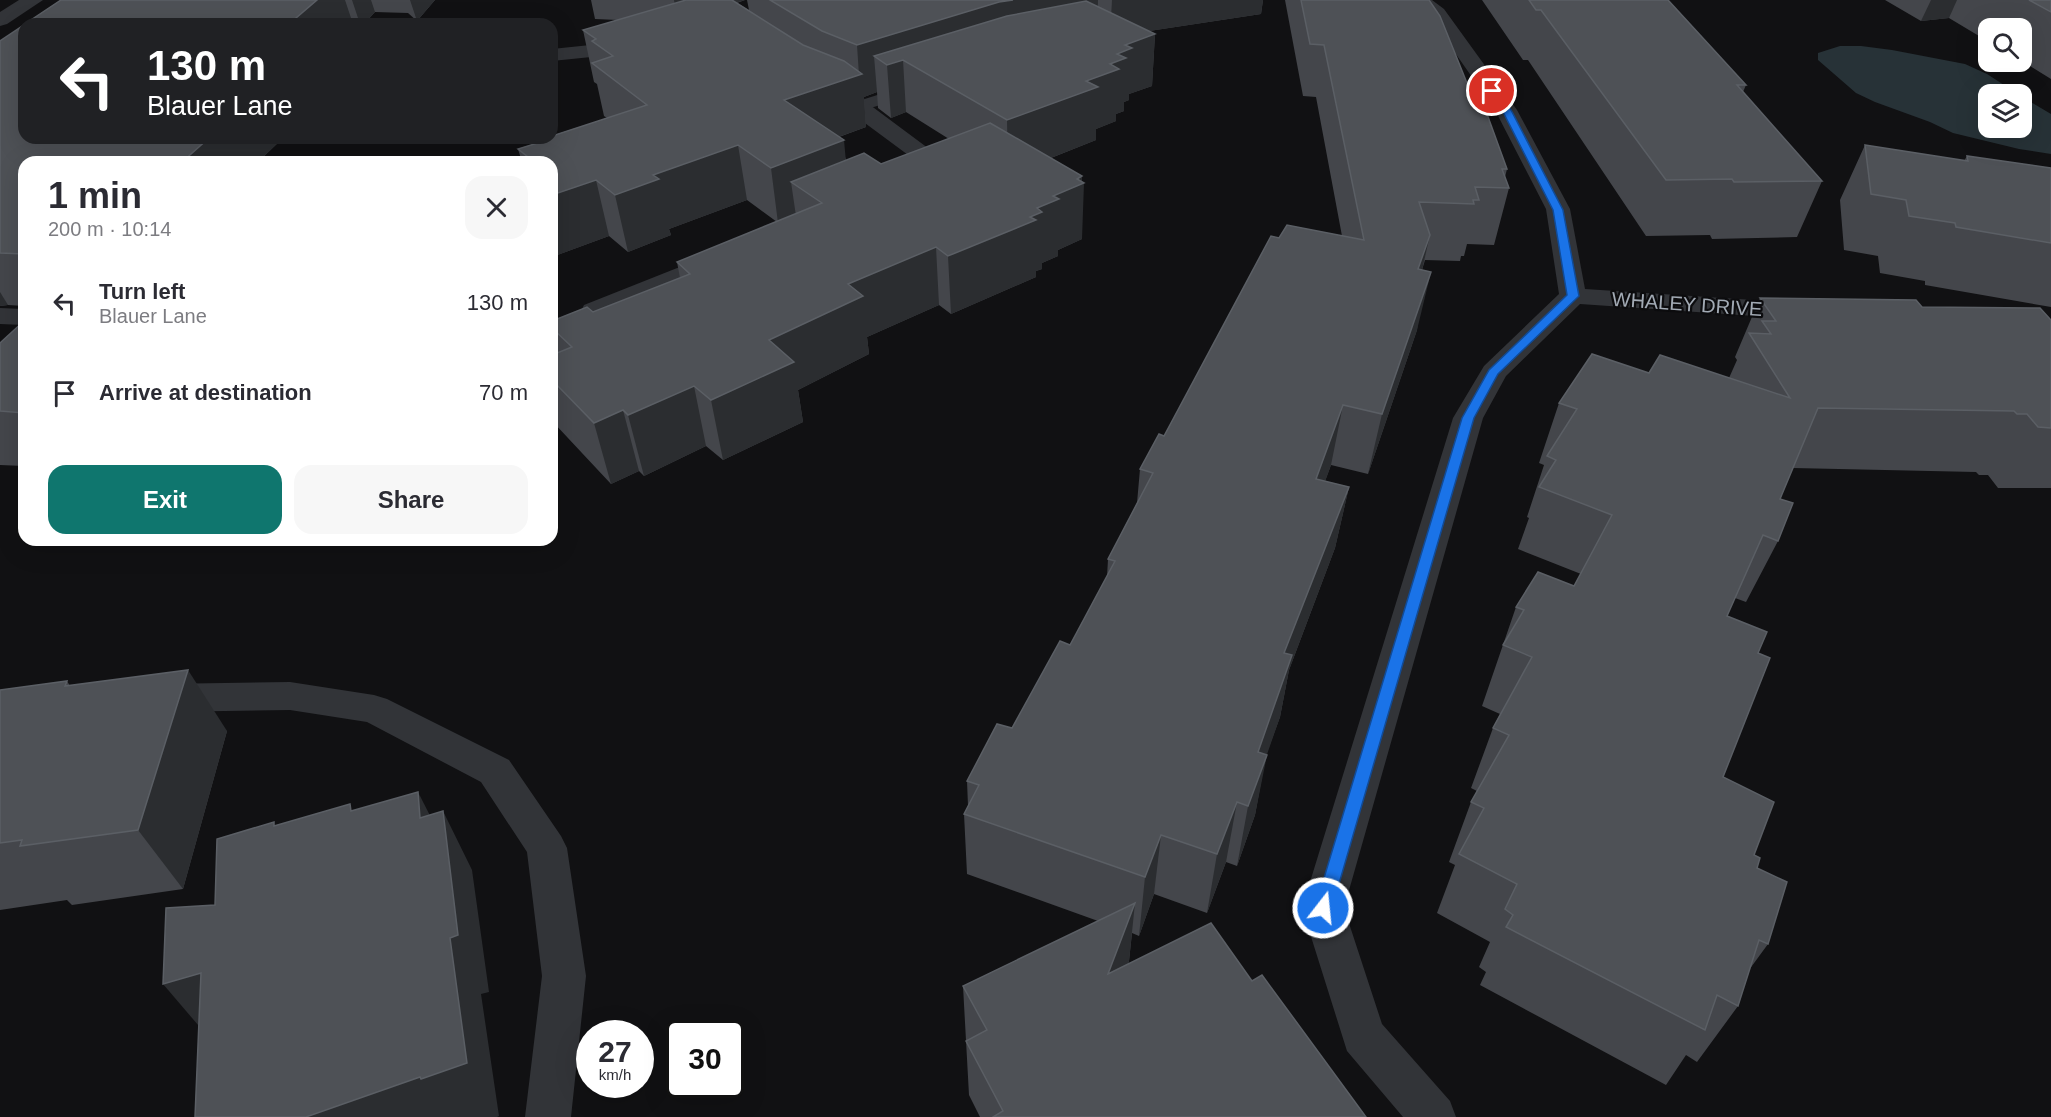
<!DOCTYPE html>
<html lang="en">
<head>
<meta charset="utf-8">
<style>
	body { margin:0; font-family:Helvetica,sans-serif; background:#f7f7f7; color:#2b2b33; height:100vh; display:flex; flex-direction:column; font-size:22px; white-space:nowrap }
	* { box-sizing:border-box; margin:0 }
	p { font-size:20px; color:#7c7c81 }
	.icon { flex:none; width:33px; height:33px; fill:none; stroke:currentColor; stroke-width:2; stroke-linecap:round; stroke-linejoin:round }
	.map { position:relative; flex:1; overflow:hidden }
	.side { position:absolute; left:18px; top:156px; width:540px; height:390px; display:flex; flex-direction:column; background:#fff; border-radius:18px; box-shadow:0 6px 24px #0002 }
	.side>* { flex:none }
	.guide { position:absolute; left:18px; top:18px; width:540px; height:126px; border-radius:18px; box-shadow:0 6px 24px #0002; background:#202124; color:#fff; overflow:hidden }
	.tools { position:absolute; left:1978px; top:18px; display:grid; gap:12px }
	.tools a { display:grid; place-items:center; width:54px; height:54px; border-radius:12px; background:#fff; box-shadow:0 6px 24px #0002; font-size:30px }
	.speed { position:absolute; left:576px; top:1020px; display:flex; gap:12px; font-size:30px; font-weight:700; text-align:center }
	.speed>* { display:grid; place-content:center; width:78px; height:78px; border-radius:50%; background:#fff; box-shadow:0 6px 24px #0002; line-height:1 }
	.speed small { font-size:15px; font-weight:400 }
	.speed .limit { border:3px solid #111; border-radius:9px; background:#fff; color:#111 }
	.pin { position:absolute; display:grid; place-items:center; width:51px; height:51px; color:#fff; margin:-26px; border:3px solid #fff; border-radius:50%; box-shadow:0 2px 6px #0007 }
	.me { position:absolute; width:66px; margin:-33px; rotate:16deg; stroke-linejoin:round; filter:drop-shadow(0 0 4px #0008) }
	.turn { display:flex; align-items:center; gap:21px; height:126px; padding:0 30px; font-size:27px }
	.turn .icon { width:78px; height:78px; stroke-width:2.5 }
	.turn b { display:block; font-size:42px; line-height:51px }
	.round { display:grid; place-items:center; flex:none; width:63px; height:63px; border-radius:18px; background:#f7f7f7 }
	.summary { display:flex; align-items:center; justify-content:space-between; height:102px; padding:0 30px }
	h1 { font-size:36px; font-weight:700; line-height:45px }
	.cta { display:flex; gap:12px; margin-top:auto; padding:12px 30px }
	.cta a { flex:1; height:69px; border-radius:18px; background:#0f766e; color:#fff; font-size:24px; font-weight:700; line-height:69px; text-align:center }
	.cta a+a { background:#f7f7f7; color:#2b2b33 }
	ul { padding:0; list-style:none }
	li { display:flex; align-items:center; gap:18px; height:90px; padding:0 30px }
	li div { flex:1 }
	li b { display:block; font-size:22px }
	li em { font-style:normal }
	.map>svg:first-child { display:block }
	.water { fill:#273237 }
	.lines { fill:none; stroke-linecap:round; stroke-linejoin:round }
	.service { fill:#323438; fill-rule:evenodd }
	.minor { fill:#323438; fill-rule:evenodd }
	.tertiary { fill:#323438; fill-rule:evenodd }
	.wall { fill:#44464b; fill-rule:evenodd }
	.shaded-wall { fill:#2b2d30 }
	.building { fill:#4e5156; stroke:#5b5f65; stroke-width:1.5 }
	.route { fill:#1a73e8; stroke:#114b97; stroke-width:1.5 }
	.labels { text-anchor:middle; stroke-width:4.5; stroke-linejoin:round; paint-order:stroke }
	.street-label { font-size:20px; fill:#a2aab4; stroke:#0c0c0e }
</style>
</head>
<body>
<div class="map">
<svg width="2051" height="1117" viewBox="0 0 2051 1117">
	<rect width="100%" height="100%" fill="#111113"/>
	<path class="water" d="M1840,46H1861L1892,50L1965,64L1987,74L2018,94H1989V128H2022V97L2051,114V154L2019,149L1953,133L1930,122L1875,102L1856,93L1818,60V53Z"/>
	<g class="lines">
		<path class="service" d="M909,85L915,86L917,90L915,94L858,112L850,107L852,103Z"/>
		<g class="minor">
			<path d="M1410,0H1432L1444,9L1517,110L1570,209L1585,289L1799,303L1809,305L1812,311L1809,317L1799,319L1580,304L1506,376L1483,418L1344,908L1382,1024L1450,1101L1456,1117H1403L1347,1051L1302,908L1453,418L1484,366L1559,294L1546,209L1495,110L1430,17Z"/>
			<path d="M630,36L637,38L640,42L637,46L601,56L552,61V49L600,44Z"/>
			<path d="M825,87L866,102L948,163L952,168C945,178 929,181 918,178L914,173L923,166L850,112L817,98L814,93L817,88Z"/>
			<path d="M720,251L729,254L733,259L729,264L604,317L594,319L584,317L581,311L584,305Z"/>
			<path d="M0,308L24,309V325L0,324Z"/>
			<path d="M290,682L374,695L387,699L509,760L561,836L567,848L586,976L571,1117H525L542,976L527,852L481,782L367,722L290,710L161,712L148,708L143,698L148,688L161,684Z"/>
		</g>
		<path class="tertiary" d="M19,0H43L7,24L0,26V12Z"/>
	</g>
	<g class="wall">
		<path d="M61,0H435L417,21L408,13L375,12L364,24H25Z"/>
		<path d="M591,0H745L737,3L749,10L747,0H1263L1261,14L1149,31L1155,34L1152,86L1129,94V100L1124,102V111L1116,114V121L1096,129V140L1051,158L1082,176V239L1058,250V256L1042,263V269L1036,271V277L951,314L939,305L867,337L869,354L798,390L803,422L723,460L706,446L644,476L639,471L611,484L553,422L552,355L555,354L552,342V321L593,312L680,278L677,262L777,222L747,200L669,229L671,235L628,252L609,236L552,257V162L521,159L518,149L539,142V140L607,118L604,116L597,84L594,82L583,30L618,20L595,19ZM877,92L878,108L891,118L906,112L949,139L881,164L846,160L839,137L866,127L864,97Z"/>
		<path d="M1285,0H1429L1475,103L1507,169L1505,177L1509,188L1494,245L1467,244L1464,256H1461L1460,261L1425,260L1422,270L1417,330L1368,474L1331,465L1325,481L1349,487L1335,548L1289,670L1280,717L1266,755L1255,815L1237,866L1226,862L1207,913L1154,894L1139,936L1132,933L1129,961L1128,964L1252,981L1366,1117H980L969,1095L963,986L1098,921L967,874L964,814L968,806L967,781L1012,728L1070,645L1107,577L1108,559L1137,503L1140,469L1164,436L1279,238L1342,236L1316,97L1303,96Z"/>
		<path d="M1482,0H1668L1746,85L1743,92L1822,181L1797,237L1712,239L1710,235L1646,236L1528,60H1523Z"/>
		<path d="M1885,0H2051V79L2022,61V28H1989V42L1949,18L1921,21Z"/>
		<path d="M0,41L24,138H283L258,162H24V306L8,305L0,306Z"/>
		<path d="M1865,145L1964,161L1967,156L2051,168V307L1925,285V281L1880,273L1878,256L1844,250L1840,200Z"/>
		<path d="M1760,298L1922,307L2051,320V488H1998L1988,475H1979L1976,472L1793,468L1780,499L1778,541L1746,602L1735,598L1727,616L1758,653L1723,777L1754,855L1757,868L1768,944L1749,970L1738,1006L1697,1062L1686,1055L1666,1085L1480,985L1486,972L1479,967L1490,942L1437,913L1455,865L1449,862L1471,802L1477,791L1471,788L1493,728L1500,714L1482,706L1516,607L1574,586L1581,574L1518,549L1529,518L1527,517L1544,465L1539,463L1559,403L1649,373L1729,378L1737,360L1735,357Z"/>
		<path d="M24,321V466L0,465V343Z"/>
		<path d="M67,681L70,686L227,731L183,889L72,905L67,900L0,910V690Z"/>
	</g>
	<g class="shaded-wall">
		<path d="M317,0H345L353,24H289Z"/>
		<path d="M352,0H371L375,12L364,24H360Z"/>
		<path d="M410,0H435L417,21Z"/>
		<path d="M674,0H745L677,21Z"/>
		<path d="M1013,0H1098L1097,36L903,60L906,112L891,118L887,65L874,56L877,92L864,97L866,127L791,154L784,100L859,75L857,45L999,2Z"/>
		<path d="M1112,0H1263L1261,14L1110,37Z"/>
		<path d="M1931,0H1957L1949,18L1921,21Z"/>
		<path d="M1155,34L1152,86L1129,94V100L1124,102V111L1116,114V121L1096,129V140L1008,175L1007,120L1086,81L1110,64L1125,45Z"/>
		<path d="M209,138H283L258,162H182Z"/>
		<path d="M844,140L849,195L791,182L796,216L778,223L771,168Z"/>
		<path d="M738,145L747,200L669,229L671,235L628,252L615,195L653,175Z"/>
		<path d="M1082,176V184L1084,183L1082,239L1058,250V256L1042,263V269L1036,271V277L951,314L948,256L1030,217L1037,208L1077,179Z"/>
		<path d="M596,180L609,236L552,257V195Z"/>
		<path d="M1430,235L1417,292L1418,269Z"/>
		<path d="M936,247L939,305L867,337L869,354L798,390L803,422L723,460L711,400L769,340L848,284Z"/>
		<path d="M1431,272L1417,330L1368,474L1382,414Z"/>
		<path d="M0,292L8,305L0,306Z"/>
		<path d="M694,386L706,446L644,476L628,415Z"/>
		<path d="M1343,405L1331,465L1304,540L1316,479Z"/>
		<path d="M623,410L639,471L611,484L594,423Z"/>
		<path d="M1349,487L1335,548L1289,670L1280,717L1263,766L1267,755L1255,815L1237,866L1258,752L1284,653Z"/>
		<path d="M188,670L227,731L183,889L138,830Z"/>
		<path d="M418,792L448,851L420,818Z"/>
		<path d="M1237,802L1226,862L1207,913L1217,854Z"/>
		<path d="M443,811L472,870L489,992L481,994L499,1116L497,1117H306L420,1077L450,938Z"/>
		<path d="M1161,835L1154,894L1139,936L1145,877Z"/>
		<path d="M1135,903L1129,961L1103,1031L1108,974Z"/>
		<path d="M201,973L210,1039L163,984Z"/>
	</g>
	<g class="building">
		<path d="M61,0H317L289,24H25Z"/>
		<path d="M686,0H732L803,45L844,61L862,74L784,100L844,140L771,168L738,145L653,175L659,179L615,195L596,180L552,195V162H512L528,157L518,149L541,142L539,140L545,138H552V136L647,105L592,63L613,56L592,41L596,39L583,30Z"/>
		<path d="M770,0H1013L999,2L857,45L822,31Z"/>
		<path d="M1301,0H1429L1440,16L1475,103H1483L1507,169H1502L1509,188L1475,187L1479,200H1473L1474,204L1419,202L1430,235L1418,269L1431,272L1382,414L1343,405L1316,479L1349,487L1284,653L1292,655L1258,752L1267,755L1248,806L1237,802L1217,854L1161,835L1145,877L964,814L979,785L967,781L997,724L1012,728L1060,641L1070,645L1115,561L1108,559L1153,473L1140,469L1159,434L1164,436L1271,236L1279,238L1287,225L1364,240L1324,45L1310,44Z"/>
		<path d="M1529,0H1668L1746,85H1737L1822,181L1734,182L1732,179L1666,180L1541,10H1536Z"/>
		<path d="M2029,0H2051V12Z"/>
		<path d="M1086,1L1155,34L1125,45L1132,48L1117,54L1126,58L1110,64L1119,69L1086,81L1098,87L1007,120L903,60L887,65L874,56L1007,16Z"/>
		<path d="M24,25V109L23,110V113H24V138H209L182,162H24V254L0,253V41Z"/>
		<path d="M990,123L1082,176L1077,179L1084,183L1053,196L1059,199L1037,208L1042,212L1030,217L1036,220L948,256L936,247L848,284L863,296L769,340L794,362L711,400L694,386L628,415L623,410L594,423L552,380V355L572,347L552,328V321L587,307L593,312L690,274L677,262L822,203L791,182L864,153L881,164Z"/>
		<path d="M1865,145L1968,161L1967,156L2051,168V243L1956,227L1955,223L1909,216L1906,200L1871,194Z"/>
		<path d="M1760,298L1916,300L1922,307L2040,308L2051,320V428L2038,427L2027,414H2017L2014,411L1818,408L1780,499L1793,503L1778,541L1763,535L1727,616L1767,632L1758,653L1770,658L1723,777L1774,802L1754,855L1760,858L1757,868L1787,882L1768,944L1759,940L1738,1006L1717,995L1705,1030L1506,927L1513,915L1505,909L1517,884L1459,854L1484,808L1471,802L1509,735L1493,728L1532,657L1503,645L1524,610L1516,607L1538,572L1574,586L1612,515L1539,487L1556,460L1547,456L1577,409L1559,403L1592,354L1649,373L1660,355L1790,398L1749,333L1771,334L1762,321H1776Z"/>
		<path d="M24,321V413L0,411V343Z"/>
		<path d="M188,670L138,830L20,846L22,840L0,843V690L67,681L65,686Z"/>
		<path d="M418,792L420,818L443,811L458,935L450,938L467,1063L421,1079L420,1077L306,1117H195L201,973L163,984L166,908L215,905L217,839L274,822V826L350,804L351,811Z"/>
		<path d="M1135,903L1108,974L1211,923L1252,981L1262,975L1366,1117H993L1003,1111L966,1041L987,1030L963,986Z"/>
	</g>
	<path class="route" d="M1489,89H1496L1511,110L1563,210L1579,296L1498,374L1474,418L1332,908L1329,913L1323,916L1317,913L1315,908L1462,418L1489,370L1567,295L1553,210L1502,110L1488,91Z"/>
	<g class="labels">
		<g class="street-label">
			<text transform="translate(1687 304) rotate(4)" y="7">WHALEY DRIVE</text>
		</g>
	</g>
</svg>
<div class="tools">
<a><svg class="icon" aria-label="search" viewBox="0 0 24 24"><circle cx="10" cy="10" r="6"/><path d="M15 15l6 6"/></svg></a>
<a><svg class="icon" aria-label="layers" viewBox="0 0 24 24"><path d="M12 4l9 5-9 5-9-5zM3 14l9 5 9-5"/></svg></a>
</div>
<div class="speed"><div>27<small>km/h</small></div><div class="limit">30</div></div>
<div class="pin" style="left:1492px;top:91px;background:#d93025"><svg class="icon" aria-label="arrive" viewBox="0 0 24 24"><path d="M6 21V4h12l-3 4 3 4H6"/></svg></div>
<svg class="me" style="left:1323px;top:908px" viewBox="-20 -20 40 40"><circle r="17" fill="#1a73e8" stroke="#fff" stroke-width="3"/><path d="M0-11L8 9 0 5-8 9z" fill="#fff"/></svg>
<div class="guide">
<div class="turn"><svg class="icon" aria-label="left" viewBox="0 0 24 24"><path d="M17 20v-9H6M10 6l-5 5 5 5"/></svg><div><b>130 m</b>Blauer Lane</div></div>
</div>
<section class="side">
<div class="summary"><div><h1>1 min</h1><p>200 m · 10:14</p></div><a class="round"><svg class="icon" aria-label="close" viewBox="0 0 24 24"><path d="M6 6l12 12M18 6L6 18"/></svg></a></div>
<ul>
<li><svg class="icon" aria-label="left" viewBox="0 0 24 24"><path d="M17 20v-9H6M10 6l-5 5 5 5"/></svg><div><b>Turn left</b><p>Blauer Lane</p></div><em>130 m</em></li>
<li><svg class="icon" aria-label="arrive" viewBox="0 0 24 24"><path d="M6 21V4h12l-3 4 3 4H6"/></svg><div><b>Arrive at destination</b></div><em>70 m</em></li>
</ul>
<div class="cta"><a>Exit</a><a>Share</a></div>
</section>
</div>
</body>
</html>
